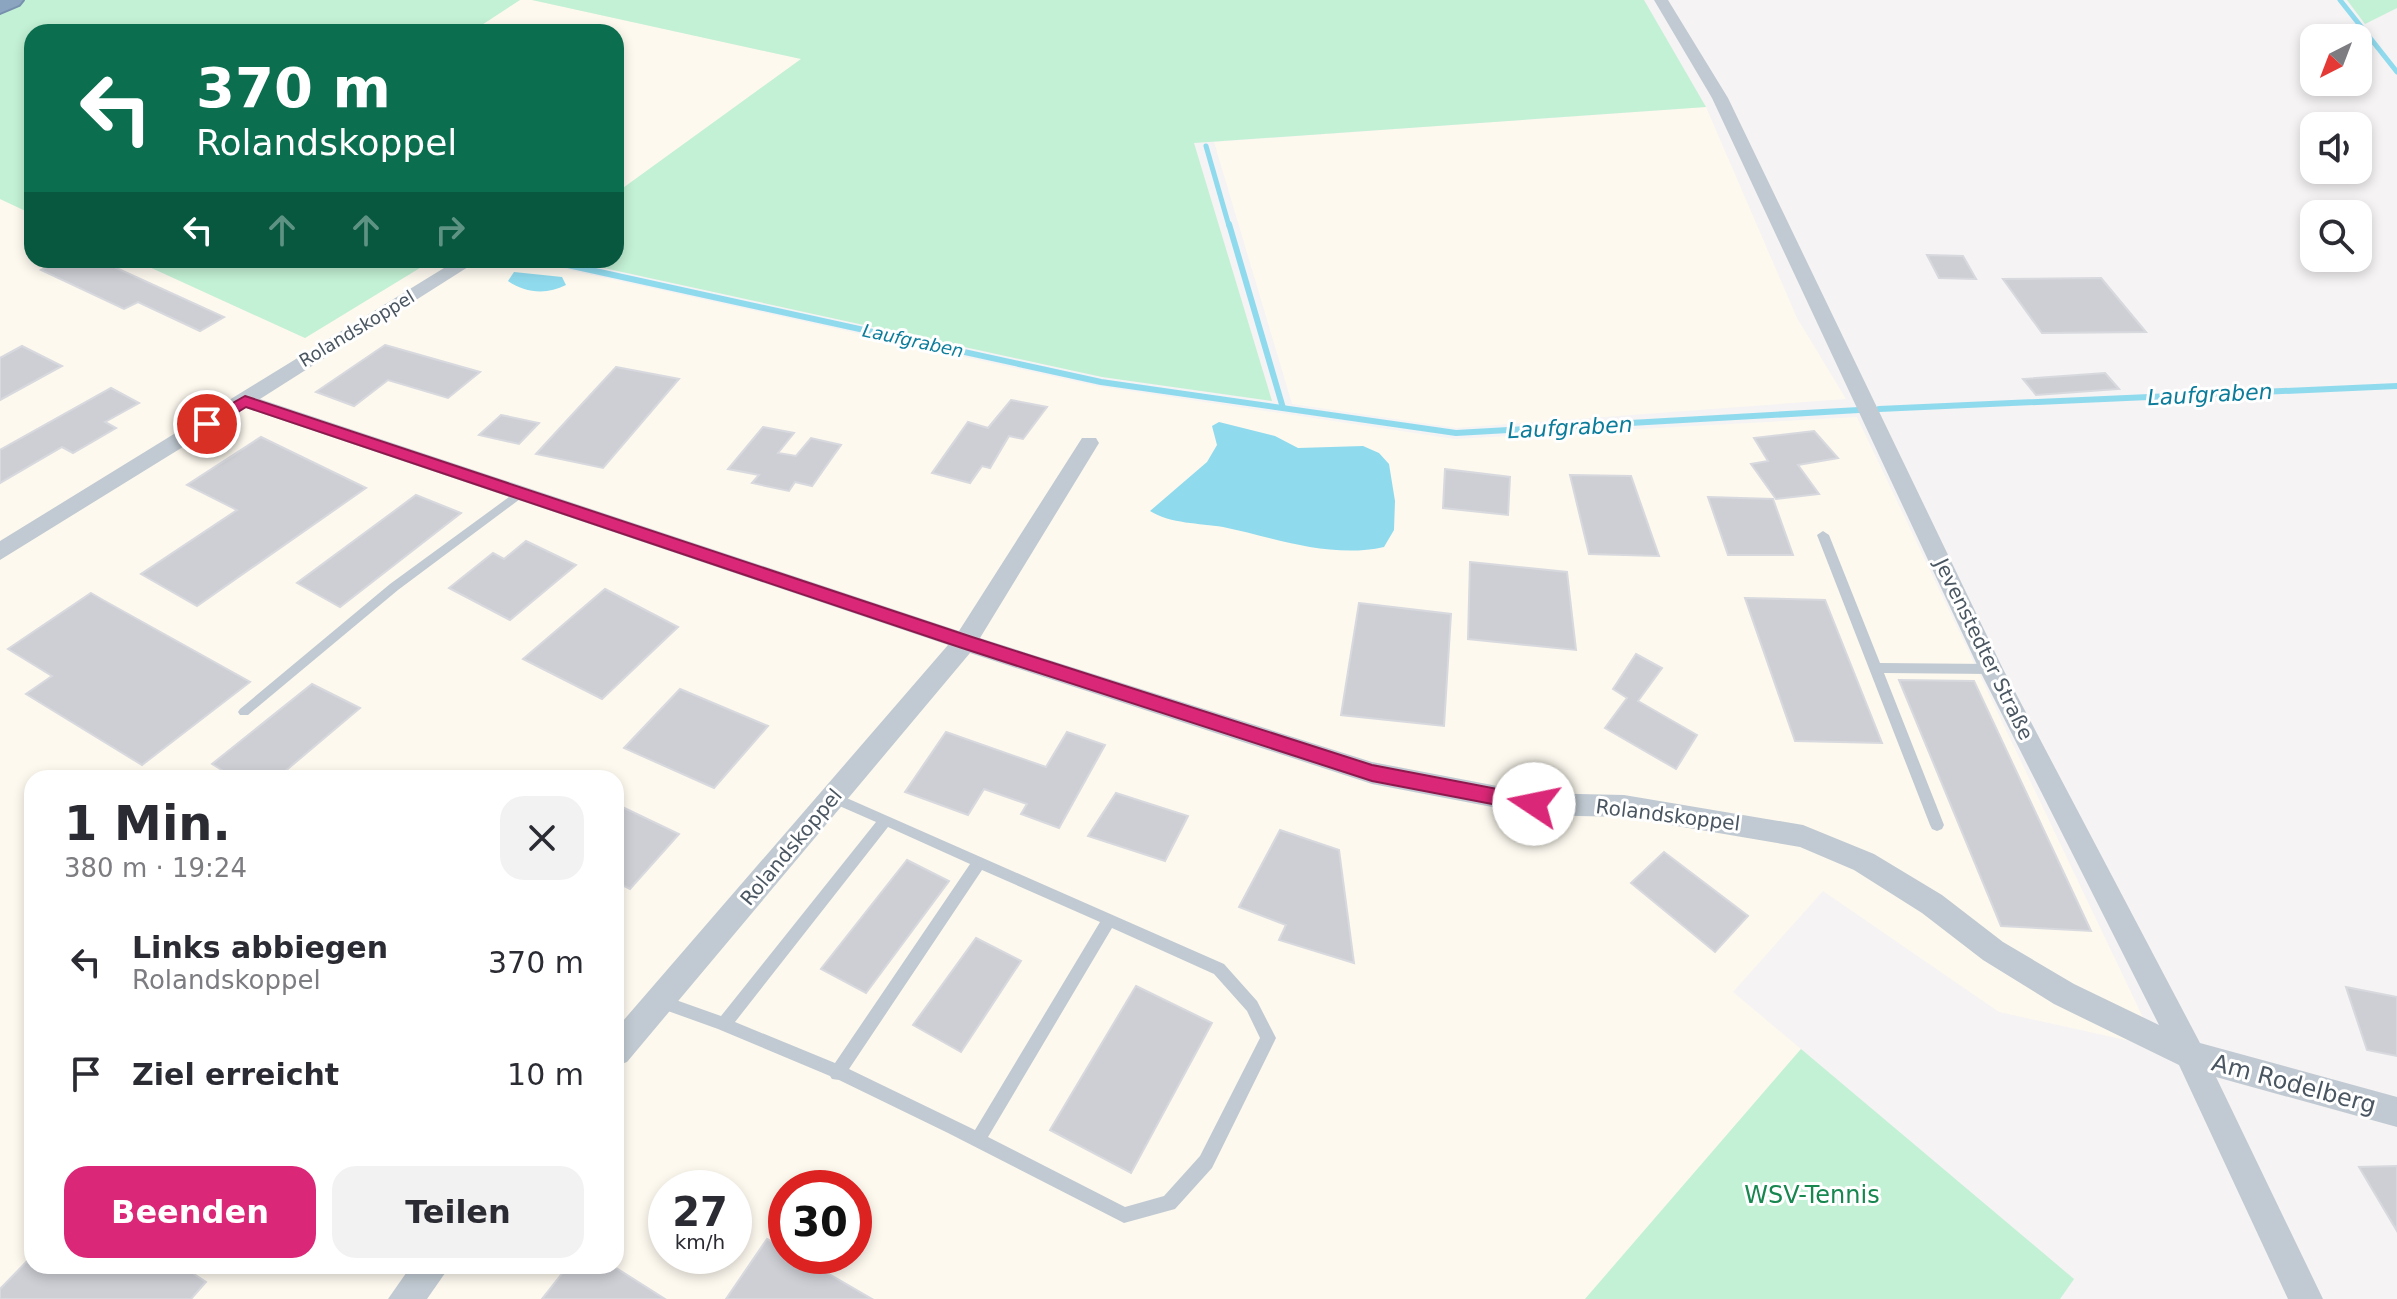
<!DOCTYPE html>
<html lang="de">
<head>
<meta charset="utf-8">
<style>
	body { margin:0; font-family:"DejaVu Sans",sans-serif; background:#f2f2f3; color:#2b2b33; height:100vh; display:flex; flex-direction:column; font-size:30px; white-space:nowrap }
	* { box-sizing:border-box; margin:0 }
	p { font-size:26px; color:#7c7c81 }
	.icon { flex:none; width:44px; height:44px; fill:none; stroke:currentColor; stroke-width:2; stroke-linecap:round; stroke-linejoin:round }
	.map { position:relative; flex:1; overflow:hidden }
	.side { position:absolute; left:24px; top:770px; width:600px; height:504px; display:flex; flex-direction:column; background:#fff; border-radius:24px; box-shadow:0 4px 12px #0003 }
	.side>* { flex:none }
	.guide { position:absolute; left:24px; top:24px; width:600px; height:244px; border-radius:24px; box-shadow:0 4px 12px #0003; background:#0b6e4f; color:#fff; overflow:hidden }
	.needle { width:52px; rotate:222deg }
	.tools { position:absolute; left:2300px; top:24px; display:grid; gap:16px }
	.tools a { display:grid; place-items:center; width:72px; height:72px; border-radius:16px; background:#fff; box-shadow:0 4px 12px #0003; font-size:40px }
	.speed { position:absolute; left:648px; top:1170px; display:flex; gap:16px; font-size:40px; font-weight:700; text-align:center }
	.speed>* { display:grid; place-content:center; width:104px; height:104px; border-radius:50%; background:#fff; box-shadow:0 4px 12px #0003; line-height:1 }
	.speed small { font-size:20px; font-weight:400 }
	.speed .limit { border:12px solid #d22; background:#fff; color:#111 }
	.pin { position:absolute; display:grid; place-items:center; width:68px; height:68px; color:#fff; margin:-34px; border:4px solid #fff; border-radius:50%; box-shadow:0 2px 8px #0007 }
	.me { position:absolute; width:88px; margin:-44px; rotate:281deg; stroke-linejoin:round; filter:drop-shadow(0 0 6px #0008) }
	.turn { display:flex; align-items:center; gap:28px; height:168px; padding:0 40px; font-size:36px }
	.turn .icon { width:104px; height:104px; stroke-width:2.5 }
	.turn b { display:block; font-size:56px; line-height:68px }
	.lanes { display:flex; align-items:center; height:76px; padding:0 40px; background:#0003; justify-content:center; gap:40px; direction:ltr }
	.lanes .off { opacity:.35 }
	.round { display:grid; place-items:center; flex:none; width:84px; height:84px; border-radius:24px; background:#f2f2f3 }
	.summary { display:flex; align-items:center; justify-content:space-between; height:136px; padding:0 40px }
	h1 { font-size:48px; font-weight:800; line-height:60px }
	.action { display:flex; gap:16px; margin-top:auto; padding:16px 40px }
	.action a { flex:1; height:92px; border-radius:24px; background:#db2777; color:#fff; font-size:32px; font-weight:800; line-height:92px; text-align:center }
	.action a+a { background:#f2f2f3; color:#2b2b33 }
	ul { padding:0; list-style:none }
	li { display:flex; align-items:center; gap:24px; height:112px; padding:0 40px }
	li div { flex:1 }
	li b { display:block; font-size:30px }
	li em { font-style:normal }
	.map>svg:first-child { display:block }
	.commercial { fill:#fdf9ef; fill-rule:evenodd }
	.green { fill:#c3f1d5 }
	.water { fill:#90daee }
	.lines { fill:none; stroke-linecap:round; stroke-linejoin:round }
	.stream-far1 { stroke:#90daee; stroke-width:5 }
	.stream { stroke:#90daee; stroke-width:6 }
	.building { fill:#cdcfd5; stroke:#d7d9de; stroke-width:2 }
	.highway-casing { stroke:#7690ad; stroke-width:4 }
	.lane { fill:#c1cad2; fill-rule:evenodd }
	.street { fill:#c1cad2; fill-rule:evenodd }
	.highway { fill:#8ba5c1; fill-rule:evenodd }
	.route { fill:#db2777; stroke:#8e194d; stroke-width:2 }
	.labels { text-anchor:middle; stroke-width:6; stroke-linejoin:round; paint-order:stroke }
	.far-street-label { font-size:18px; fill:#4a5661; stroke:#fff }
	.far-water-label { font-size:18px; font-style:italic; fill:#0c7c9b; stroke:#fff }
	.street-label { font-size:20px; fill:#4a5661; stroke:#fff }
	.water-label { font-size:22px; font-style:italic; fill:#0c7c9b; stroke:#fff }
	.near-street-label { font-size:24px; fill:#4a5661; stroke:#fff }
	.near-park-label { font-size:24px; fill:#17864f; stroke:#fff }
</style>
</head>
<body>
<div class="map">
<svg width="2397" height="1299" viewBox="0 0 2397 1299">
	<rect width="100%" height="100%" fill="#f5f3f3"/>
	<g class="commercial">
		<path d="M520,0H532L801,59L616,193V32H471Z"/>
		<path d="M1706,107L1797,318L1846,399L1456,428L1292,404L1214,142Z"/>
		<path d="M0,199L32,214V260H134L305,338L433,260H524L1097,386L1455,439L1857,417L2157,1047L1999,1012L1823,891L1733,992L1801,1049L1585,1299H0ZM32,778H616V1266H32ZM666,1188H734V1256H666ZM786,1188H854V1256H786Z"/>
	</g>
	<g class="green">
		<path d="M24,0H520L471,32H32V214L0,199V12Z"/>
		<path d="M532,0H1644L1706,107L1194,143L1272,401L1102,377L567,260H616V193L801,59Z"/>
		<path d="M2347,0H2397V8L2365,24Z"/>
		<path d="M134,260H343L388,265L401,260H433L305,338Z"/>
		<path d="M1801,1049L2074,1279L2060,1299H1585Z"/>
	</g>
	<g class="water">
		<path d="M514,272L562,277L566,285C547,295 525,293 508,281Z"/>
		<path d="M1219,422L1275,436L1298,448L1363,446L1379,453L1389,464L1395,501L1394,530L1384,547C1330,559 1276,538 1223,527C1199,523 1171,524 1150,511L1207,462L1217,445L1212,426Z"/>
	</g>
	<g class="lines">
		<g class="stream-far1">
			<path d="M2340,0L2397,72"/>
			<path d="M1206,146L1229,226"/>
		</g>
		<g class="stream">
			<path d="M1229,224L1283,408"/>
			<path d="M545,260L1101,382L1456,433L1859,410"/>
			<path d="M1879,409L2397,386"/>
		</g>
	</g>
	<g class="building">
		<path d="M1927,255L1963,256L1976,279L1939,278Z"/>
		<path d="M60,260H99L224,317L200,331L138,302L124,309L41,270Z"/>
		<path d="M2101,278L2146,332L2042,333L2003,279Z"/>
		<path d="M385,345L480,372L448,398L388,380L354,406L316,392Z"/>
		<path d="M22,346L62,366L0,400V358Z"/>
		<path d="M616,367L679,379L603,468L536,454Z"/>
		<path d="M2105,373L2119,389L2036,395L2023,379Z"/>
		<path d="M111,388L139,403L105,422L116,428L73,453L62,447L0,483V450Z"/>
		<path d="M1011,400L1047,407L1023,439L1009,436L990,468L982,466L970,483L932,473L968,422L988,428Z"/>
		<path d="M501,415L539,423L519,444L479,435Z"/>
		<path d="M763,427L794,433L778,453L796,456L811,438L841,445L812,486L795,482L789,491L752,483L759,475L728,469Z"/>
		<path d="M1814,431L1838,458L1798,465L1819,494L1776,499L1751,464L1768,461L1754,438Z"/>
		<path d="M261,437L366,488L197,606L141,574L237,510L187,485Z"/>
		<path d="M1445,469L1510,477L1508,515L1443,508Z"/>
		<path d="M1570,475L1631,476L1659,556L1589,554Z"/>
		<path d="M416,495L461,513L340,607L297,583Z"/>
		<path d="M1708,497L1773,499L1793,555H1728Z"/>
		<path d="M526,541L576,565L510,620L449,588L493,553L504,559Z"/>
		<path d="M1470,562L1567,572L1576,650L1468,639Z"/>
		<path d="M605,589L678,627L602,699L523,659Z"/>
		<path d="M91,593L103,600L250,682L142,765L26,694L52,676L8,649Z"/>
		<path d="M1745,598L1825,600L1882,743L1795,741Z"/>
		<path d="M1359,603L1451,614L1444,726L1341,715Z"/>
		<path d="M1636,654L1662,668L1638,701L1697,735L1676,769L1605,728L1627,698L1613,689Z"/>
		<path d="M1899,680L1974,681L2091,931L2001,926Z"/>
		<path d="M312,684L360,708L277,778H235L212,764Z"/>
		<path d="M680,689L768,726L714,788L624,748Z"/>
		<path d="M946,732L1046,767L1067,732L1105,745L1059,828L1021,814L1027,804L984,789L968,815L905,792Z"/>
		<path d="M1116,793L1188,816L1165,861L1088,836Z"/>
		<path d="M616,804L679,834L630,889L616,882Z"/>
		<path d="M1280,830L1339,850L1354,963L1279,940L1286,925L1239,907Z"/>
		<path d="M1664,852L1748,916L1715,952L1631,883Z"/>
		<path d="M907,860L949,881L866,993L821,969Z"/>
		<path d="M976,938L1021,961L961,1052L913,1025Z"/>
		<path d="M1136,986L1212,1023L1131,1173L1050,1130Z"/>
		<path d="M2346,987L2397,997V1056L2367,1050Z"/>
		<path d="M2397,1166V1231L2359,1167Z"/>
		<path d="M767,1239L786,1249V1256H798L872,1299H726Z"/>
		<path d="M32,1256V1266H196L191,1272L206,1282L191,1299H0V1289Z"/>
		<path d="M568,1266H613L665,1299H542Z"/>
	</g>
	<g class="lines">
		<g class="highway-casing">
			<path id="highway" d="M0,0H23L19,5L0,13Z"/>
		</g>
		<g class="lane">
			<path d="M520,489L525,493L524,496L398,590L248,715H240L238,712L240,709L390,584Z"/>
			<path d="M1823,531L1829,535L1880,663L1991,664L1995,666L1997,669L1995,672L1991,674L1884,673L1944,825L1942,829L1937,831L1932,829L1930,825L1817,535Z"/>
			<path d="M833,792L1224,964L1257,1001L1276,1038L1212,1168L1175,1209L1124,1223L948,1133L839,1080L832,1079L830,1076L718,1029L654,1006L652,1001L654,996L659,994L721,1016L876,822L828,801L826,797L828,793ZM888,827L970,864L835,1063L735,1022ZM982,870L1100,922L975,1130L849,1069ZM1112,928L1214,974L1247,1011L1260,1038L1200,1156L1164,1196L1125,1207L988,1137Z"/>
		</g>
		<g class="street">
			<path d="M1654,0H1668L1728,98L2003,669L2200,1043L2397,1097V1127L2216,1077L2323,1299H2288L2179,1065L2054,1004L1983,960L1922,913L1854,870L1800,847L1624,817L1534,815L1372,784L970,653L627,1062L616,1066V1029L948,645L246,408L0,560V541L457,260H479L260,399L959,631L1082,438H1096L1099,443L980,638L1372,762L1534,793L1624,795L1803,825L1874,854L1942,895L2003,942L2074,984L2159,1025L1979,669L1712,98Z"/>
			<path d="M411,1266H450L427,1299H388Z"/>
		</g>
		<use href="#highway" class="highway"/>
	</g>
	<path class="route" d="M245,396L972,637L1372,765L1534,796L1544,804L1534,812L1372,781L959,647L246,407L212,428H201V421Z"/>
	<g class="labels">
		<g class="far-street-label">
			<text transform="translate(357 329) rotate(-31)" y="6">Rolandskoppel</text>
		</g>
		<g class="far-water-label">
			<text transform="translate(913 341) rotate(12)" y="6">Laufgraben</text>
		</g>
		<g class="street-label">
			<text transform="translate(1984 649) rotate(64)" y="7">Jevenstedter Straße</text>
			<text transform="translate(1668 815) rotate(7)" y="7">Rolandskoppel</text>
			<text transform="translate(791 847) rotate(-50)" y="7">Rolandskoppel</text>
		</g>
		<g class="water-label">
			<text transform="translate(2210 394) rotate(-3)" y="8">Laufgraben</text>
			<text transform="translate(1570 427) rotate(-3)" y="8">Laufgraben</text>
		</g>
		<g class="near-street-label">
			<text transform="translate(2294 1084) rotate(15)" y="8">Am Rodelberg</text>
		</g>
		<g class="near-park-label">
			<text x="1812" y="1203">WSV-Tennis</text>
		</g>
	</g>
</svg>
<div class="tools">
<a><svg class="needle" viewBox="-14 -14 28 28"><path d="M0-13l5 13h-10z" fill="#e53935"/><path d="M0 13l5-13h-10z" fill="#7c7c81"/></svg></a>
<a><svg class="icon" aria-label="sound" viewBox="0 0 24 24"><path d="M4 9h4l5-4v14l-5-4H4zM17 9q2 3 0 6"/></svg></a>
<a><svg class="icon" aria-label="search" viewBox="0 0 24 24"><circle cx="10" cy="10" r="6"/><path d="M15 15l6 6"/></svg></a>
</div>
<div class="speed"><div>27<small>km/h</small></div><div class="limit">30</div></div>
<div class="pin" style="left:207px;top:424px;background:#d93025"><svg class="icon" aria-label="arrive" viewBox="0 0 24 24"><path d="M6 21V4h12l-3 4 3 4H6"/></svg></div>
<svg class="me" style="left:1534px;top:804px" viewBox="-20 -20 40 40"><circle r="19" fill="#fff"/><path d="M0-13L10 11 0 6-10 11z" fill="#db2777"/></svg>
<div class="guide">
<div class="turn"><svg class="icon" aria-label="left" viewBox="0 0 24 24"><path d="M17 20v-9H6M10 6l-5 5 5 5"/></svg><div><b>370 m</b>Rolandskoppel</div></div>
<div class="lanes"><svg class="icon" aria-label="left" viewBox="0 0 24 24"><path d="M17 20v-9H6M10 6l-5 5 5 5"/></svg><svg class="icon off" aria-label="ahead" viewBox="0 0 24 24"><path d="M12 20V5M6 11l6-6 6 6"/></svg><svg class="icon off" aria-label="ahead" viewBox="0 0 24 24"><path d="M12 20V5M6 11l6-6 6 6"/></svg><svg class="icon off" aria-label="right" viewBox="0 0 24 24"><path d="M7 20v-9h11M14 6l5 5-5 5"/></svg></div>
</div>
<section class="side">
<div class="summary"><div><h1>1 Min.</h1><p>380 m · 19:24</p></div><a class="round"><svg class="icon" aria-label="close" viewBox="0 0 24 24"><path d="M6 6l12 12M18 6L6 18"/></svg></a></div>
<ul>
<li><svg class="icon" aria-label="left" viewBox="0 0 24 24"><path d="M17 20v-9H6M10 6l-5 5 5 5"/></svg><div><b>Links abbiegen</b><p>Rolandskoppel</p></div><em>370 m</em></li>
<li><svg class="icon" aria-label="arrive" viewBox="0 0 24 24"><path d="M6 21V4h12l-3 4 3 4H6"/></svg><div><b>Ziel erreicht</b></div><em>10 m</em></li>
</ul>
<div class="action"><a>Beenden</a><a>Teilen</a></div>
</section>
</div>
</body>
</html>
